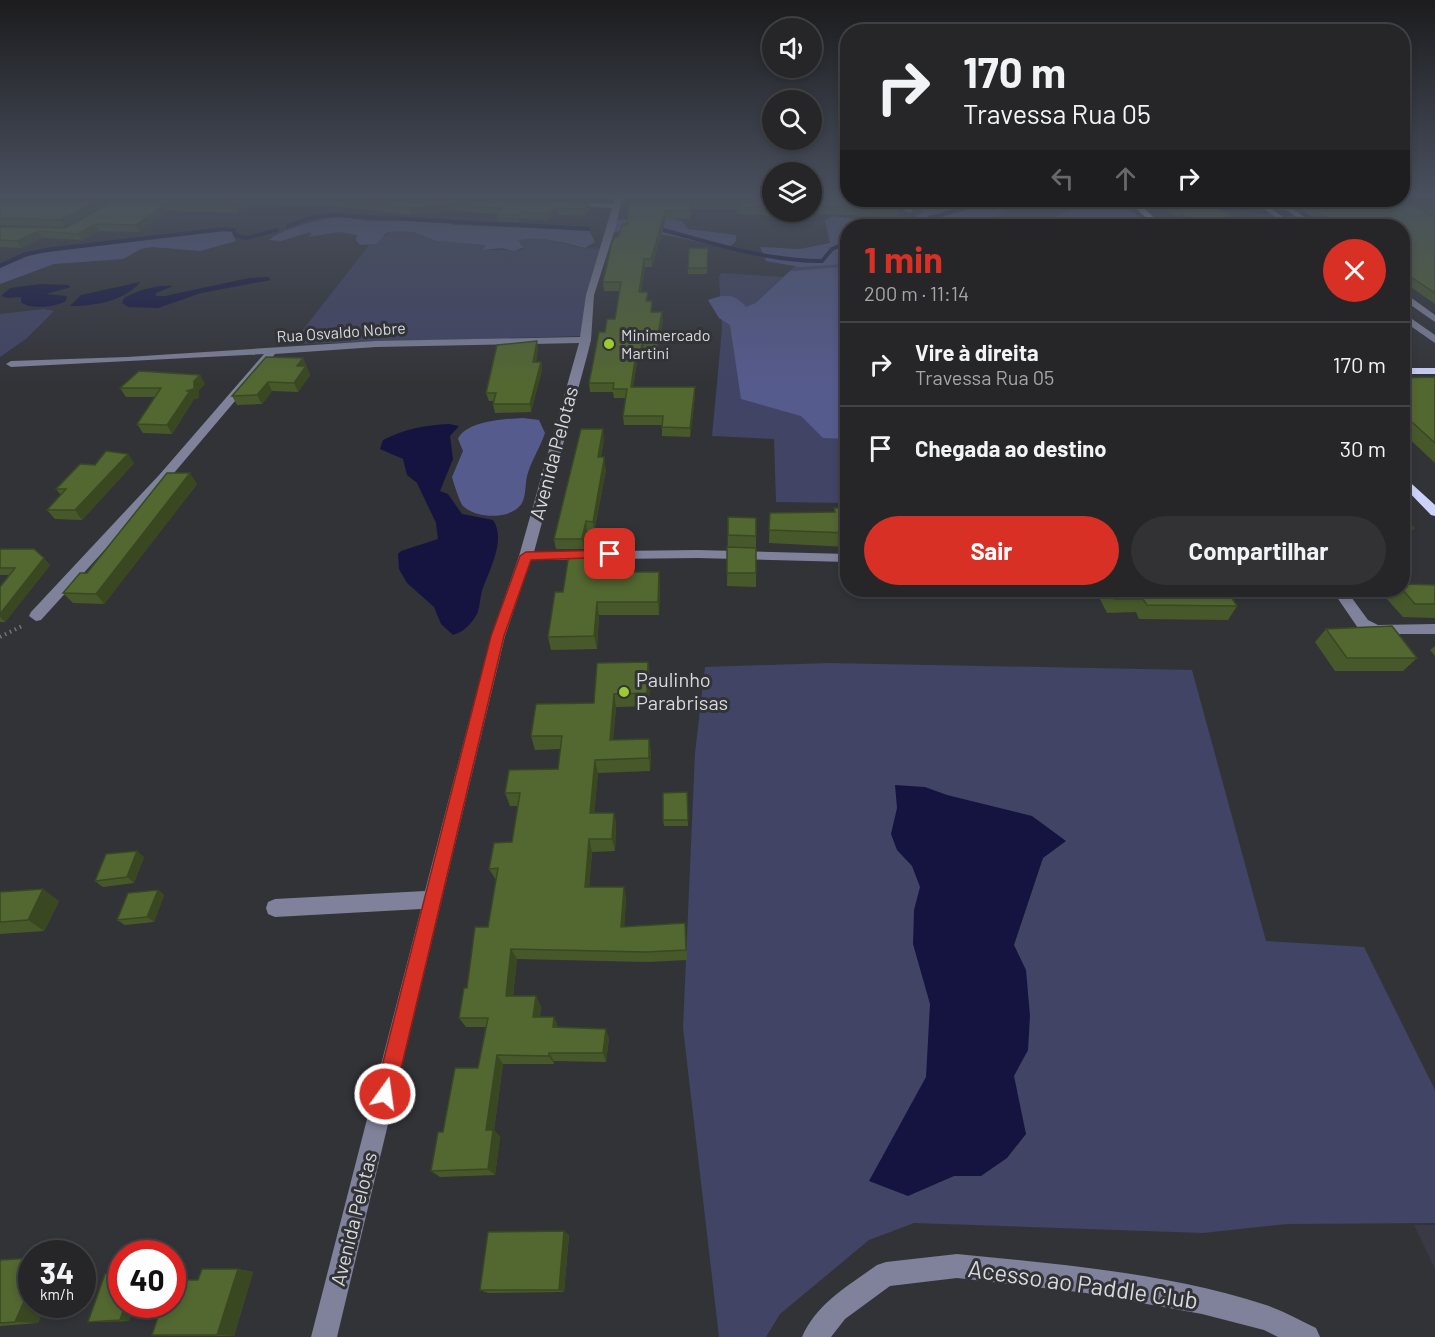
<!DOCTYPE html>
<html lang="pt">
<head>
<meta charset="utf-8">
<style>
	body { margin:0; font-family:Barlow,sans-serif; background:#323235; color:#f1f3f6; height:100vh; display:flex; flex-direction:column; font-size:22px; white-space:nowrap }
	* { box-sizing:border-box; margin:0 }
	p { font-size:20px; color:#a4a5a8 }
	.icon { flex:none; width:33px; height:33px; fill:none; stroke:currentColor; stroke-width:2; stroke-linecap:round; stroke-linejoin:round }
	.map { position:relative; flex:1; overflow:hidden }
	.sheet { position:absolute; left:840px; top:219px; width:570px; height:378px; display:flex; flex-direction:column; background:#262629; border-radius:24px; box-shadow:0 3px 9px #0003,0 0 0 2px #424346 }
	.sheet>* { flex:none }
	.banner { position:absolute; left:840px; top:24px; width:570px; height:183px; border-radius:24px; box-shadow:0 3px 9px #0003,0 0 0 2px #424346; background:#262629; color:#f1f3f6; overflow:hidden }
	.fabs { position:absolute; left:762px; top:18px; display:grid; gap:12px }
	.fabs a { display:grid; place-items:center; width:60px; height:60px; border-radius:50%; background:#262629; box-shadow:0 3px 9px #0003,0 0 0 2px #424346; font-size:30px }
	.speed { position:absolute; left:18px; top:1240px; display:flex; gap:12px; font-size:30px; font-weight:700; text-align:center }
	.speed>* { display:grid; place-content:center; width:78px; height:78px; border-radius:50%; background:#262629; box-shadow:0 3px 9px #0003,0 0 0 2px #424346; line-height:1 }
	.speed small { font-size:15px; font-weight:400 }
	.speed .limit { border:9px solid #d22; background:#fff; color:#111 }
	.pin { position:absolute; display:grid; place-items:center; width:51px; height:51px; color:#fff; margin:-26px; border-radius:12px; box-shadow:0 3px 9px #0006 }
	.me { position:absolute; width:66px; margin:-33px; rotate:14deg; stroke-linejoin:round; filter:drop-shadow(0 0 4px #0008) }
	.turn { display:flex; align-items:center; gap:21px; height:126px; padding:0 24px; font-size:27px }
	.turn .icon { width:78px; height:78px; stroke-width:2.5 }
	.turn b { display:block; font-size:42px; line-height:51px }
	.lanes { display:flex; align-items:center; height:57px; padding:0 24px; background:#0003; justify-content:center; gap:30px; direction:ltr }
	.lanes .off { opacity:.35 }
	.round { display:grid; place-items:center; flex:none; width:63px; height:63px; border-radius:32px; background:#323235 }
	.overview { display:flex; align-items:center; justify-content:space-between; height:102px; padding:0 24px }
	h1 { font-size:36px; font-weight:700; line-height:45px; color:#d93025 }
	.button { display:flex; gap:12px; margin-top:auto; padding:12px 24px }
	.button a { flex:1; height:69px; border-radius:36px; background:#d93025; color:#fff; font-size:24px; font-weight:700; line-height:69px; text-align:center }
	.button a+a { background:#323235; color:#f1f3f6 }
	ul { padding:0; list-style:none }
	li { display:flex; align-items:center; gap:18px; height:84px; padding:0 24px; border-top:2px solid #424346 }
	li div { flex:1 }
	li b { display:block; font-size:22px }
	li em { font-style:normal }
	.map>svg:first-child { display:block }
	.built { fill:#393a45 }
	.green { fill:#414465 }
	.forest { fill:#565b8d }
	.water { fill:#151440 }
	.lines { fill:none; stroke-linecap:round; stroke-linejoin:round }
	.stream { stroke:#151440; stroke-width:4 }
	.path { stroke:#747578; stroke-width:4; stroke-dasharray:1.5 4; stroke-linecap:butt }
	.minor { fill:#7f829a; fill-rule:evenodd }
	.major { fill:#ccd2fa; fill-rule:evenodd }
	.wall { fill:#47592a; fill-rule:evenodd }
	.shaded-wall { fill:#3a4822 }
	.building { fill:#536731; stroke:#3a4822; stroke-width:1.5 }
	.route { fill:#d93025; stroke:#8d1f18; stroke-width:1.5 }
	.poi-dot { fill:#9cca32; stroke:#323337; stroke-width:2 }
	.labels { text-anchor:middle; stroke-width:6; stroke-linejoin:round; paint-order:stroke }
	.far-street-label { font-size:16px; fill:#d8d9dc; stroke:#323337 }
	.far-poi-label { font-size:16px; fill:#d8d9dc; stroke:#323337; text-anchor:start }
	.street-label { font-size:20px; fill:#d8d9dc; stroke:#323337 }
	.poi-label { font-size:20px; fill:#d8d9dc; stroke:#323337; text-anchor:start }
	.near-street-label { font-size:24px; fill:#d8d9dc; stroke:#323337 }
</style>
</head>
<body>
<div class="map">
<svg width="1435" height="1337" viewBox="0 0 1435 1337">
	<rect width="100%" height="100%" fill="#323337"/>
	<path class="built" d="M1414,1225H1435V1269Z"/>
	<g class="green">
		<path d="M991,200H1086L1142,226H918Z"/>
		<path d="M395,231L414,232L436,241L486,245L484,250H522L524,245L518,241C534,233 566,245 583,248C590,249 599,248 607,248L583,336L292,344L369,245C380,243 383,234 395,231Z"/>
		<path d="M847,242V503L776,502L774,439L712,436L722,329L719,277L721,273L783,277L800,262Z"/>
		<path d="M44,309L54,311L27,338L0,357V314Z"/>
		<path d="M829,663L1192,670L1266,941L1364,947L1435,1090V1223L1287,1224L1203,1233L914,1223L869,1240L780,1314L766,1337H719L683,1028L695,753L705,667Z"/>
	</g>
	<g class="forest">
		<path d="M957,200H1033L1006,209L994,218L956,226H848L847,264L800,267L766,261L760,247L800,249L830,243L825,220L833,216L905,226L922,212L919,203L927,202L930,207L958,205Z"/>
		<path d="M1050,200H1119L1150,226L1061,225L1055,218L1073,208L1062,201Z"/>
		<path d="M341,217L367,221H443L454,225L589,230L595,242L585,248C569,244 534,234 518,241L524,247L514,251L502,248L483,250L486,245L436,241L414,232L395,231L386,233L377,244L360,245L356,240L357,235L339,232L308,237L312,234L310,232L281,241L269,240C280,229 324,218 341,217Z"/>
		<path d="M668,218L682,221L688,229L736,235V241L728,248C689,241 651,228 612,232L614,220Z"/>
		<path d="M216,231H232L236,241L200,251L152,247L141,249L123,259L54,264L0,284V268L33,254Z"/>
		<path d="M840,267L848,269L847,439L823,438L801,416L741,399L730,325L719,318L708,300C725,294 734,293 746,307L756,303L790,271Z"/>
		<path d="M523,418L539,420L545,433C540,448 531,461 527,476C525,485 526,495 522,503C512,520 476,519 463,506C460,503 453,481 452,477L463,451L458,439C466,421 504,419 523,418Z"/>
	</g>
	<g class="water">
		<path d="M268,277L271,280L201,293L158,308L128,307L122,303L124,298C139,290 156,285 173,286L156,293V296H165L249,278Z"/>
		<path d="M140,282C126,301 93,306 70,306L81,295Z"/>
		<path d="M40,284L68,285L71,287L46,294L67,296L66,301C56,307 30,310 21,302V297L7,298L1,296L10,288Z"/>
		<path d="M449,424L459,426L450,436L453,459L440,491L448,494L462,514L493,520C507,540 488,572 482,591C480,598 480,607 477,614C472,623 464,632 453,635L441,624L434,607L407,583L399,569L398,554L401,551L438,539L436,523L417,483L407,475L403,459L380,449L383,440C404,429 426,425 449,424Z"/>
		<path d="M895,785L925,787L947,795L1032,816L1066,841L1043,858L1014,945L1026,970L1030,1016L1028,1050L1014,1076L1026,1134L1007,1158L981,1176H954L908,1196L869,1181L926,1077L930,1004L913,944L914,910L920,887L912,866L897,850L891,834L897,808Z"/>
	</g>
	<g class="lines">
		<g class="stream">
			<path d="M1086,200L1122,201"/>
			<path d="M1147,201L1167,202"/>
			<path d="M1211,207L1316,216"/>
			<path d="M288,226L312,217L333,215L589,229"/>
			<path d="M918,226L923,220L991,200"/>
			<path d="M655,228C711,242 764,261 822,261L832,249L848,242"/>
			<path d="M0,266L23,255L46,250L224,229L234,230L235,235L246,238L277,230"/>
		</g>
		<path class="path" d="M0,637L24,625"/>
		<g class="minor">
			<path d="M615,197H622L616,226L594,295L591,340L587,356L534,552L698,550L848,554V562L698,558L531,560L505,636L337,1337H311L421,909L275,917L268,914L266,908L268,902L275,899L425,891L491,636L519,556L579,343L376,347L275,354L168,480L41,620L36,621L29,616L31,612L160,474L264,354L11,367L6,364L11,361L127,357L376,341L580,337L586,295L612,208L571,206L567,204L571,202L613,204Z"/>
			<path d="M904,200H911L912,213L905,211Z"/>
			<path d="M1252,200H1260L1295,226H1287Z"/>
			<path d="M1272,200H1280L1317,226H1309Z"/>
			<path d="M1402,291L1435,315V322L1402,299Z"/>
			<path d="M1402,312L1435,335V343L1402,320Z"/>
			<path d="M1332,590H1346L1368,620L1378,625L1435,624V634H1372L1358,628Z"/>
			<path d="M957,1254C1058,1264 1169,1273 1266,1305C1283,1311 1300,1320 1316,1328L1320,1337H1278L1264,1330L1202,1314L1086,1293L957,1278L890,1286L845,1319L831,1337H802C816,1304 849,1285 877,1265L886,1262Z"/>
		</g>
		<g class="major">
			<path d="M1127,200H1135L1163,226H1155Z"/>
			<rect x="1402" y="368" width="33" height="6"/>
			<path d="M1402,475L1435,505V516L1431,515L1402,485Z"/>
		</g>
	</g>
	<g class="wall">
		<path d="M0,197H118L64,227L0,225Z"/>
		<path d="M120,197H434L590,209L585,216L558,215L548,221L521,219L519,222L498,221L497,214L455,211L411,215L332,206L250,204L238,213L169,211L139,232L99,231L82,240L42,238L21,248L0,247V227L66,228Z"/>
		<path d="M445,197H602L600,201H597Z"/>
		<path d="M630,197H772V212H812V197H848V200H897V202L899,209L898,217L796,213L790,214V217L736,214L737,209H692L690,219H666L652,267H645L641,292L648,301L652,310V312L663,321L657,349H644L641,362H637L633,387H695V396L690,437L662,436V425H624L623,416L626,398H614L613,392H590L589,383L605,332L615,319L620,291H604L603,282L618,237L627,224ZM812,197L846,198L847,199L813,198Z"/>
		<path d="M1402,197H1435V304L1402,281V226H1325L1306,213L1300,203L1288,200H1402Z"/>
		<path d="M930,200H952L951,203H932Z"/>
		<path d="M1156,200H1250L1248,204L1213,202L1243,226H1186Z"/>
		<path d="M708,248L707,274H688V268Z"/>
		<path d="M538,349L536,362H541L542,370L531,412L495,413L493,404L494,401H489L486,393Z"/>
		<path d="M303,358L310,375L298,392L272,391L262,404L237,405L232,396Z"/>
		<path d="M1435,377V463L1402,432V378Z"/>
		<path d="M205,384L199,390V398L194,399L172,434L143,433L137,424L155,397H126L120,388Z"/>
		<path d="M604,439L601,457L606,470L594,532L587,531L584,549H556L554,539Z"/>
		<path d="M134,463L82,520L55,519L47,510L61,495L56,489L95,465Z"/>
		<path d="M197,484L104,604L73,603L63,593Z"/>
		<path d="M834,508H848V547L769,543L770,513L834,512Z"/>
		<path d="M1402,516L1414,528L1404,540H1402Z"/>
		<path d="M728,517L756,536V587L727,586Z"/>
		<path d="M0,549L50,565L5,622H0V587L10,575H0Z"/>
		<path d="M606,558L613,572L660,585L659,615H599L597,649L551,650L548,637L563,592Z"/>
		<path d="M1435,585V618L1403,617L1386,598L1394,590H1402Z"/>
		<path d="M908,590H965L962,598L911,596Z"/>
		<path d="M1099,590H1227L1237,606L1228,620L1139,619L1136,612L1107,613L1097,593Z"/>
		<path d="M1326,629L1417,658L1403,671H1335L1315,642Z"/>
		<path d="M1435,646V656L1430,650Z"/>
		<path d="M648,662L650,676L649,706L616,707L613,739L651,752L650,771L598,773L594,813H614L616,825L615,851L592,852L589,887L626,898L624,926L686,934L687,960L648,962L517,959L513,996L541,1006L540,1017H554L558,1027L609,1038L606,1062L554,1061V1064H503L494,1130L500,1137L495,1175L440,1177L431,1171L443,1132L478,1068L486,1027H466L459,1018L467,988L488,927L496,880L489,869L512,842L518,806H510L505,793L558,769L561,749L535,750L531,736L594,703Z"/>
		<path d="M687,792L688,826H664L663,820Z"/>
		<path d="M144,857L134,883L103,887L95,881Z"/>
		<path d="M158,890L164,895L154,922L125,925L117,920Z"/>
		<path d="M0,892L59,901L44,931L0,934Z"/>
		<path d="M569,1235L564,1292L488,1293L480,1290Z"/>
		<path d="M0,1262L32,1305H45L38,1323L0,1326Z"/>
		<path d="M238,1269L253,1272L234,1336H170L152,1335L198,1280Z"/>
		<path d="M105,1274L129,1321L98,1322H88Z"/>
	</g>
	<g class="shaded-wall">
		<path d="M103,197H118L64,227L61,220Z"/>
		<path d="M247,197L250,204L238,213L236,206Z"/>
		<path d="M597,197H602L600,201H597Z"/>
		<path d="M590,203V209L585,216L584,209Z"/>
		<path d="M165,205L169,211L139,232L136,225Z"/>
		<path d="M453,205L455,211L411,215L410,208Z"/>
		<path d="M557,208L558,215L548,221L547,214Z"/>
		<path d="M665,211L666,219L652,267L651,259Z"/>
		<path d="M520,212L521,219L519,222L518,215Z"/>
		<path d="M790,212H796V213L790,214Z"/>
		<path d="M95,224L99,231L82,240L78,234Z"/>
		<path d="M38,231L42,238L21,248L17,241Z"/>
		<path d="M644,259L645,267L640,300L639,292Z"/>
		<path d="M662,312L663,321L657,349V340Z"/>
		<path d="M643,340L644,349L641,362L640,353Z"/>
		<path d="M537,341L538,349L535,370L533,362Z"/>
		<path d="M636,353L637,362L632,396L631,387Z"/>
		<path d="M303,358L310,375L298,392L294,383L297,366Z"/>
		<path d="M541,362L542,370L531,412L530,404Z"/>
		<path d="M200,375L205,384L199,390V398L194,399L172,434L167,425L194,381Z"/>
		<path d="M268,382L272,391L262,404L257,395Z"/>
		<path d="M695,387V396L690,437V428Z"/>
		<path d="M603,429L604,439L599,467L598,457Z"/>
		<path d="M128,454L134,463L82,520L75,510Z"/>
		<path d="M604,460L606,470L594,532L593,522Z"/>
		<path d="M190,473L197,484L104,604L96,594Z"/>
		<path d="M586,521L587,531L584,549L582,539Z"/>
		<path d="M44,558L50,565L5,622L0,617V614Z"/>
		<path d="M659,572L660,585L659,615L658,602Z"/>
		<path d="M597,602L599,615L597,649L594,636Z"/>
		<path d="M648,662L650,676L649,706L647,693Z"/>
		<path d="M614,694L616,707L612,753L610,740Z"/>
		<path d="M649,739L651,752L650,771L649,758Z"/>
		<path d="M595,760L598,773L593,826L590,813Z"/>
		<path d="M614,813L616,825L615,851L612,839Z"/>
		<path d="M589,839L592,852L588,899L585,887Z"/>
		<path d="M137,851L144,857L134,883L127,877Z"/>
		<path d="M624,887L626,898L624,938L621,927Z"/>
		<path d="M43,889L59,901L44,931L28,920Z"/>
		<path d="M158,890L164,895L154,922L147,917Z"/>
		<path d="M511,949L517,959L512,1006L506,996Z"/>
		<path d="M536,996L541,1006L538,1026L533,1017Z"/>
		<path d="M554,1017L558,1027L557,1036L553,1027Z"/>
		<path d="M606,1029L609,1038L606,1062L603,1053Z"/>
		<path d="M549,1053L554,1061V1064L549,1056Z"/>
		<path d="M497,1055L503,1064L494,1130L500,1137L495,1175L488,1169L486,1130Z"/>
		<path d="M564,1231L569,1235L564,1292L559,1290Z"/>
		<path d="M238,1269L253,1272L234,1336L217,1335Z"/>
		<path d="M32,1283V1305H45L38,1323L15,1322Z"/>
		<path d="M125,1305H135L129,1321L120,1320Z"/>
	</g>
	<g class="building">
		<path d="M0,197H103L61,220L0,218Z"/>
		<path d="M120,197H434L590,203L584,209L557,208L547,214L520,212L518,215L497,214L502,208L453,205L410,208L330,199L247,197L236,206L165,205L136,225L95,224L78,234L38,231L17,241L0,240V227L66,228Z"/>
		<path d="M630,197H772V208L737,207L738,202L692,201L690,211H665L651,259H644L639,292H648L646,301H652L651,312H662L657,340H643L640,353H636L631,387H695L690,428L662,427L663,416H623L627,389H613L614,383H589L599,332H605L607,319H615L621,282H603L612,243L615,237H618L623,224H627Z"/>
		<path d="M812,197L813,198H848V200H896L899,209L812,206Z"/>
		<path d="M1413,197H1435V209Z"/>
		<path d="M1402,199L1435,217V293L1402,271V226H1338L1310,207L1305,200Z"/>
		<path d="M1166,200H1209L1243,226H1193L1189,220Z"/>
		<path d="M689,248H708L707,268H688Z"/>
		<path d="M537,341L533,362H541L530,404H493L496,393H486L497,345Z"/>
		<path d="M266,357L303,358L297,366H306L294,383L268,382L257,395L232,396Z"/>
		<path d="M139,371L200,375L194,381V389L186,391H190L167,425L137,424L161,388H120Z"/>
		<path d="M1435,377V443L1402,413V378Z"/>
		<path d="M581,429H603L598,457H604V460L593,522L586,521L582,539H554Z"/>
		<path d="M106,451L128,454L75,510H47L66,489H56L80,464L95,465Z"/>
		<path d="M167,473H190L96,594L63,593L80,573H87Z"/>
		<path d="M834,508H848V533L769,530L770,513L835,512Z"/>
		<path d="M1402,516L1414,528H1402Z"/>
		<path d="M728,517L756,518V536L728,535Z"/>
		<path d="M727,547L756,548V573H727Z"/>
		<path d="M0,549H34L44,558L0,614V587L15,568H0Z"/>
		<path d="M605,553V558H611V572H659L658,602H597L594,636L548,637L555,592H563L569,554Z"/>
		<path d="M1402,584L1435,585V604H1415L1402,589Z"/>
		<path d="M1109,590H1227L1237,606L1147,605L1143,599H1114Z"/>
		<path d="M1392,626L1417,658H1347L1326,629Z"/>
		<path d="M648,662L647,693L614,694L610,740L649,739V758L595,760L590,813H614L612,839H589L585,887H624L621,927L685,923L686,950L646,952L511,949L506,996H536L533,1017H554L553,1027L606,1029L603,1053H549V1056L497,1055L486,1130H493L488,1169L431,1171L438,1132H443L455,1068H478L488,1018H459L464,988H467L475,927H488L498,868L489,869L494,843L512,842L520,793H505L509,770L558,769L562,736H531L536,704L594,703L597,663Z"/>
		<path d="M687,792L688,820H663V793Z"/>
		<path d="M137,851L127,877L95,881L106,854Z"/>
		<path d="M43,889L28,920L0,922V892Z"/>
		<path d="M158,890L147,917L117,920L128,893Z"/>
		<path d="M564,1231L559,1290H480L488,1232Z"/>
		<path d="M32,1258V1283L15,1322L0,1323V1262L1,1260Z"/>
		<path d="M202,1269H238L217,1335H152L162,1305H172V1280H198Z"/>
		<path d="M122,1273V1305H125L120,1320L88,1322L105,1274Z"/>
	</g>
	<linearGradient id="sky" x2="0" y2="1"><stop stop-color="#1c1c1e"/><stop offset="0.51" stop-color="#49505e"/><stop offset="1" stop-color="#49505e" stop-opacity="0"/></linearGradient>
	<rect width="1435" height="384" fill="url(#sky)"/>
	<path class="route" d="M610,550L616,554L614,557L531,560L504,636L395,1094L392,1101L385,1103L378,1101L375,1094L491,636L520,556L526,552Z"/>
	<g class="poi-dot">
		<circle cx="609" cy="344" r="6"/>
		<circle cx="624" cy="692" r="6"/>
	</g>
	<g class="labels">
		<g class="far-street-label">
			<text transform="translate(341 332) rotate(-4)" y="6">Rua Osvaldo Nobre</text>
		</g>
		<g class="far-poi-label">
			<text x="621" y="341">Minimercado<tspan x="621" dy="18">Martini</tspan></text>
		</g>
		<g class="street-label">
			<text transform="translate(554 453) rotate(-75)" y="7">Avenida Pelotas</text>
			<text transform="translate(354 1219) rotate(-76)" y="7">Avenida Pelotas</text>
		</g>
		<g class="poi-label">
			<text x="636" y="687">Paulinho<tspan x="636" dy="23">Parabrisas</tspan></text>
		</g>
		<g class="near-street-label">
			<text transform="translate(1083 1285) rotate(8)" y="8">Acesso ao Paddle Club</text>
		</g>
	</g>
</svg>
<div class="fabs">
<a><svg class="icon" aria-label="sound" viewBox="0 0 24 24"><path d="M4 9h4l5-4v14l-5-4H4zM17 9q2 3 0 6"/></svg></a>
<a><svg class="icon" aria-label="search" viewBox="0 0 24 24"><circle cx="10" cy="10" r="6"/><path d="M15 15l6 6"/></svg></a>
<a><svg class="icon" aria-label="layers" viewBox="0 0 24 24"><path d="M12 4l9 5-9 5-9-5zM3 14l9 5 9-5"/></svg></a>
</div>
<div class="speed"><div>34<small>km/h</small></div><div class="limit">40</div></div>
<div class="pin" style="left:610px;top:554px;background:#d93025"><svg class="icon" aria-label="arrive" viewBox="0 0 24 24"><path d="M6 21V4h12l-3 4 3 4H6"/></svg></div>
<svg class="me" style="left:385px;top:1094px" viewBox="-20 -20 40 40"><circle r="17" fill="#d93025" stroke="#fff" stroke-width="3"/><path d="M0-11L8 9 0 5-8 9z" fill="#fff"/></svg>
<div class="banner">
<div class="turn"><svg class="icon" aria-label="right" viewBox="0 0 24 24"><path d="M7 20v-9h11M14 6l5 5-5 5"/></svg><div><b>170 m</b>Travessa Rua 05</div></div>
<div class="lanes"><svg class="icon off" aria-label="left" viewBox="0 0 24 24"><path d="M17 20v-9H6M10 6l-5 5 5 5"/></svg><svg class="icon off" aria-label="ahead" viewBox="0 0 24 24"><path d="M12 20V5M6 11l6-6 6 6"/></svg><svg class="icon" aria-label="right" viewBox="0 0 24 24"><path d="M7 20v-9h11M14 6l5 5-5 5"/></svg></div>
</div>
<section class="sheet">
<div class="overview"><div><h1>1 min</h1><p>200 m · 11:14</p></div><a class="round" style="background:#d93025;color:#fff"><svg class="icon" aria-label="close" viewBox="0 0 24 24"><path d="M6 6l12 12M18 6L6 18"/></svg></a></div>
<ul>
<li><svg class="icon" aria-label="right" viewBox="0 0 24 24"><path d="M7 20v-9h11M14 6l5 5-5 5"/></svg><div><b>Vire à direita</b><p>Travessa Rua 05</p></div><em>170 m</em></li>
<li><svg class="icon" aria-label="arrive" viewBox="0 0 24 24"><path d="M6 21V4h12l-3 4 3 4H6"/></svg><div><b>Chegada ao destino</b></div><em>30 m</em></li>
</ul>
<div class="button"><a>Sair</a><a>Compartilhar</a></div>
</section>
</div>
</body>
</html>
